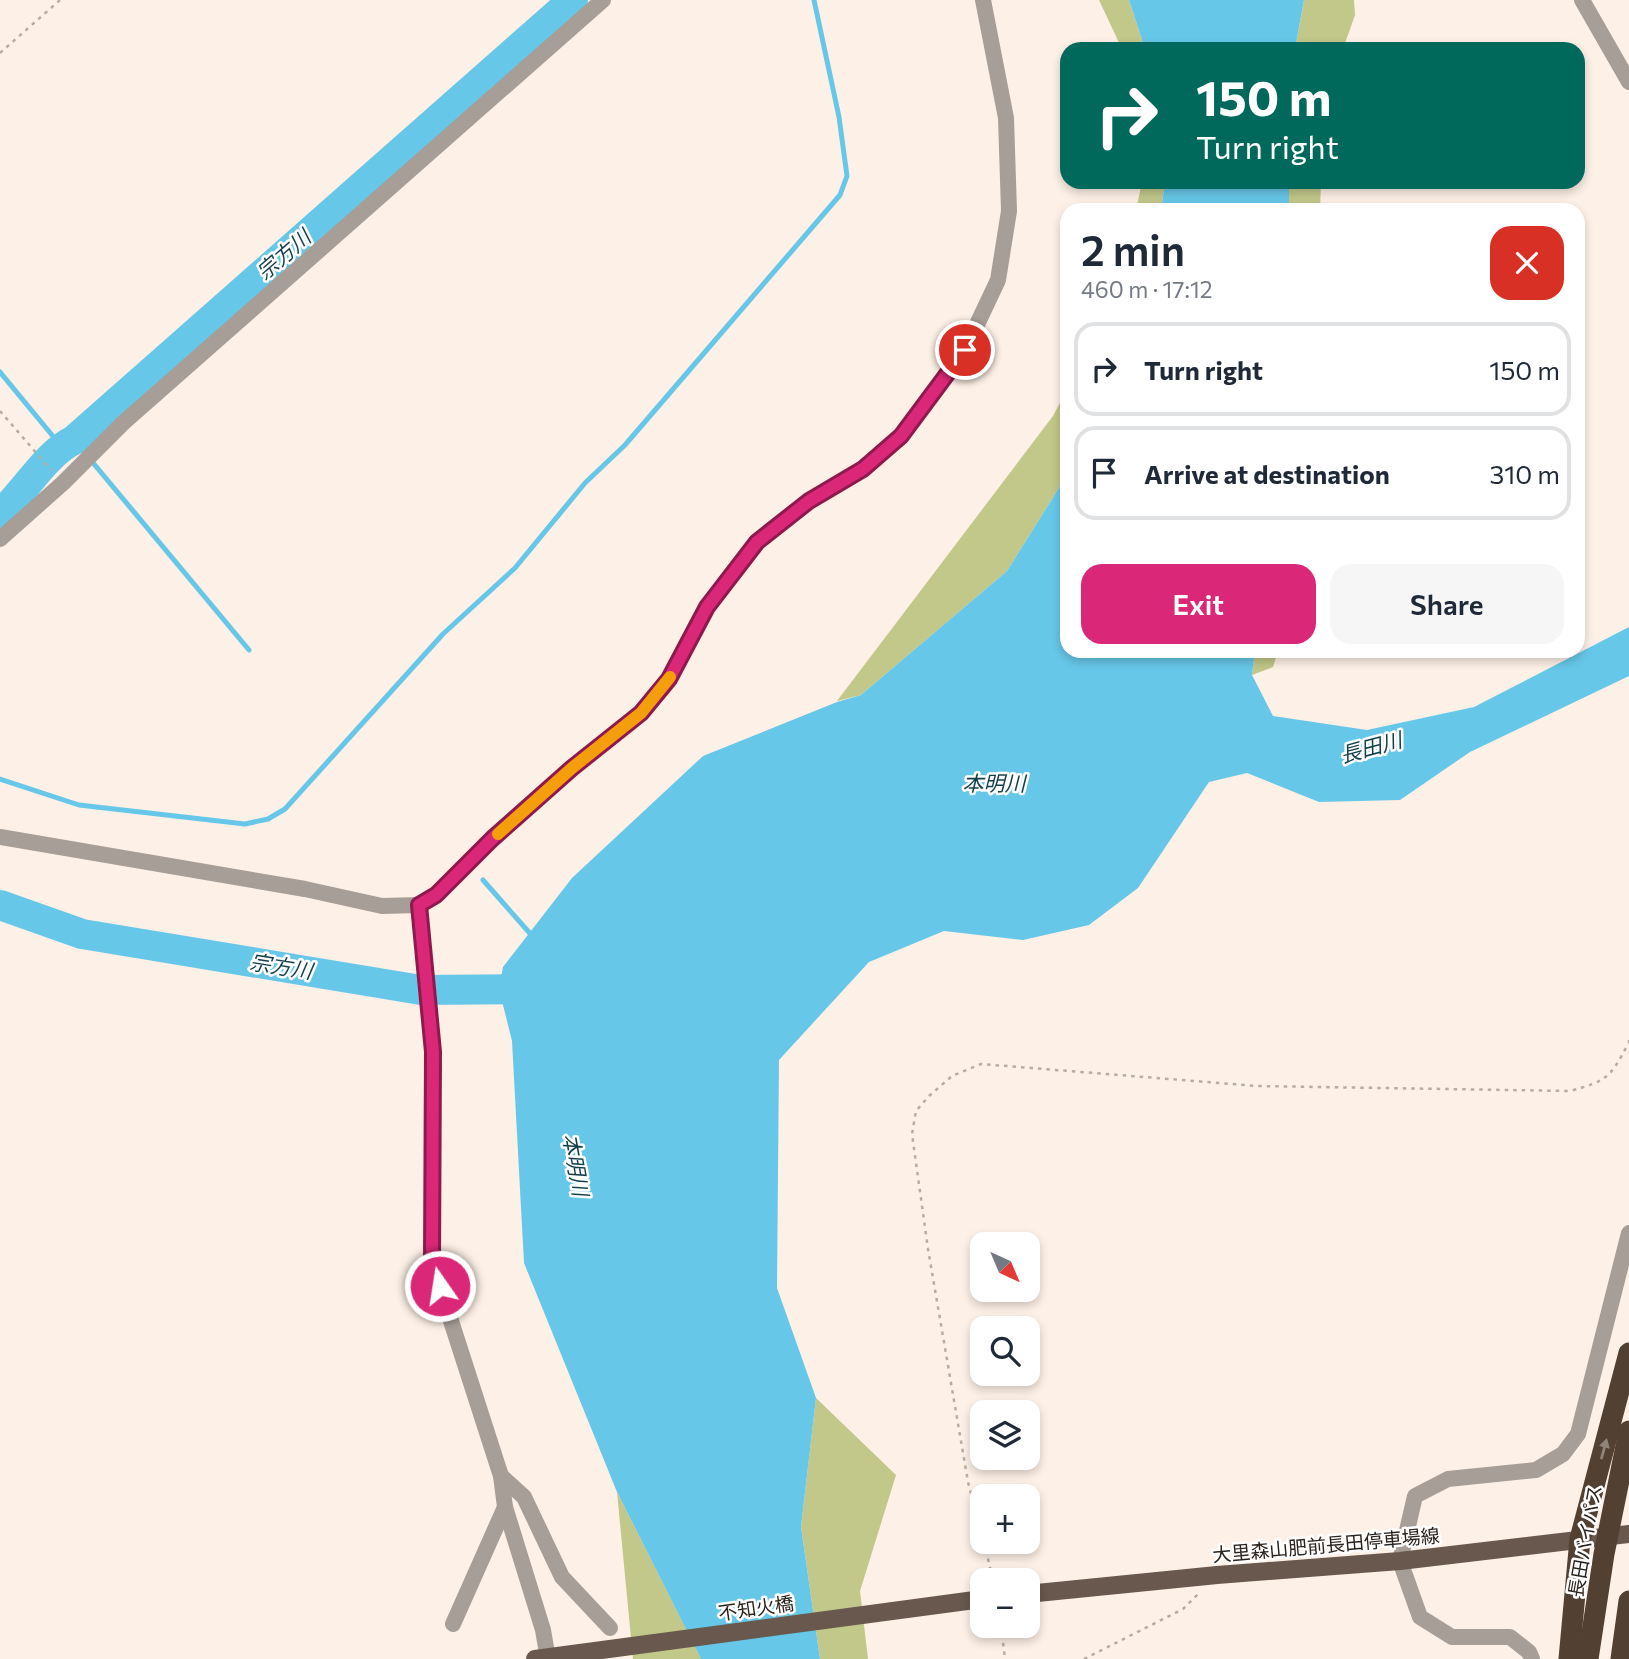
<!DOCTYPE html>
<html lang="en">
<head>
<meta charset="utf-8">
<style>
	body { margin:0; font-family:Commissioner,"Noto Sans JP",sans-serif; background:#f6f6f7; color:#1f2937; height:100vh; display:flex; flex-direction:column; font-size:26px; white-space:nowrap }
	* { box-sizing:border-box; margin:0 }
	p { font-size:23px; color:#747a83 }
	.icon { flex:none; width:38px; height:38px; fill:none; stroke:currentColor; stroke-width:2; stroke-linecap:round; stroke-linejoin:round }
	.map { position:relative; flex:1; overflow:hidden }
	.drawer { position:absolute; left:1060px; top:203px; width:525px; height:455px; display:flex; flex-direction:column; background:#fff; border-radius:21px; box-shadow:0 4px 10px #0003 }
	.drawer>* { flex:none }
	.guide { position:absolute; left:1060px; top:42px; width:525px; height:147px; border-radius:21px; box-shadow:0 4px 10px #0003; background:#00695c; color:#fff; overflow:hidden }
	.needle { width:46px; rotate:136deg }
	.tools { position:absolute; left:970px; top:1232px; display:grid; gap:14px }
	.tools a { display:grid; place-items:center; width:70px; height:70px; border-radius:14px; background:#fff; box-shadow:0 4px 10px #0003; font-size:35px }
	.pin { position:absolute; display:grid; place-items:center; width:60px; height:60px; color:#fff; margin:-30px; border:4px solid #fff; border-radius:50%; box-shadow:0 2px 7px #0007 }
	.me { position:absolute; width:77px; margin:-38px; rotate:347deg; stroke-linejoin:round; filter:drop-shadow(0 0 5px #0008) }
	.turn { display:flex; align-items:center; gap:24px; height:147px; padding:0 21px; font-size:32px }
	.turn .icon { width:91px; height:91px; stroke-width:2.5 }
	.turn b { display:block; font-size:49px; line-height:60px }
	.round { display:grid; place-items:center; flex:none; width:74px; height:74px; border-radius:21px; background:#f6f6f7 }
	.headline { display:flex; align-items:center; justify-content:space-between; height:119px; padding:0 21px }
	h1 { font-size:42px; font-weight:600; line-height:52px }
	.cta { display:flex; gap:14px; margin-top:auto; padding:14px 21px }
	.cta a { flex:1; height:80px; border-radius:21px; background:#db2777; color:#fff; font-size:28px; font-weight:600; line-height:80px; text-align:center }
	.cta a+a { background:#f6f6f7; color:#1f2937 }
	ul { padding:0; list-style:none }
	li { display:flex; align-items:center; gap:21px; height:94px; margin:0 14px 10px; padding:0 7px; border:4px solid #e0e1e3; border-radius:21px }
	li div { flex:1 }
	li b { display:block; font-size:26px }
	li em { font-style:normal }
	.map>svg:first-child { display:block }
	.green { fill:#c2c78a }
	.water { fill:#67c7e8 }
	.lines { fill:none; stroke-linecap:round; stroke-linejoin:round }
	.stream { stroke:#67c7e8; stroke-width:5 }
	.river { stroke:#67c7e8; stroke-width:30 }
	.path { stroke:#b7aca3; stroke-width:2.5; stroke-dasharray:3.5 5; stroke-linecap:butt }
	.minor { stroke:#a79e97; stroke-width:16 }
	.major { stroke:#68584d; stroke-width:18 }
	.highway { stroke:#524033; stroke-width:21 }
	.oneway { fill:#8f837a }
	.route-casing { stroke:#8e194d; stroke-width:18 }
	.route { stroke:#db2777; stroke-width:12 }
	.slow { stroke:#f59e0b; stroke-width:12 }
	.labels { text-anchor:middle; stroke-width:5; stroke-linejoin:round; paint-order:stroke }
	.street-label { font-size:19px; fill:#2a221c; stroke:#fff }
	.water-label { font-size:21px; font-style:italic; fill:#133f4d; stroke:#fff }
</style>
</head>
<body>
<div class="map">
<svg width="1629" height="1659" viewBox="0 0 1629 1659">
	<rect width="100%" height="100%" fill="#fdf0e6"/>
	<g class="green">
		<path d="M1099,0H1129L1145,49H1122Z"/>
		<path d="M1304,0H1354L1355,15L1343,49H1295Z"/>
		<path d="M1142,182H1165L1161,210H1136Z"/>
		<path d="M1289,182H1321L1320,210H1289Z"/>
		<path d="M1067,389V475L1007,571L861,695L837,701L1053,416Z"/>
		<path d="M1255,651H1278L1273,667L1252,675Z"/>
		<path d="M816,1398L896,1475L860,1591L868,1659H820L801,1527Z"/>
		<path d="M617,1492L701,1659H633Z"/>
	</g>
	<g class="water">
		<path d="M1129,0H1304L1295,49H1145Z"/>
		<path d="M1165,182H1289V210H1161Z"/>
		<path d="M1067,475L1068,651H1255L1252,675L1273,716L1367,730L1474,707L1629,627V676L1470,752L1400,800L1319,802L1247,773L1209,782L1138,888L1089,925L1023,940L944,931L869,962L779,1060L777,1288L816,1398L801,1527L820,1659H701L617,1492L524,1263L512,1041L499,989L503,967L572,878L703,756L837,702L861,695L1007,571Z"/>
	</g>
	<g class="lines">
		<g class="stream">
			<path d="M0,372L61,446"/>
			<path d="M74,440L249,650"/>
			<path d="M0,779L79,805L245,824L268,819L285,809L443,634L515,568L585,483L625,445L840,195L847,176L839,117L814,0"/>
			<path d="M483,880L534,938"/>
		</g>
		<g class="river">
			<path d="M0,514C25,492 45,454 74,440L573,0"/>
			<path d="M0,905L82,934L421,990L539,989"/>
		</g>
		<g class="path">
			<path d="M0,53L60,0"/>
			<path d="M0,411L51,470"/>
			<path d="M1629,1040V1046"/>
			<path d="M982,1535L968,1482L928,1249L912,1134L916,1111L929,1096L952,1076L981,1064L1257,1086L1570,1091C1607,1081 1610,1078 1628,1044"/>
			<path d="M984,1542L993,1580"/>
			<path d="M1001,1626L1005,1659"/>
			<path d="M1084,1659L1183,1609L1199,1593"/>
		</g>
		<g class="minor">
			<path d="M1582,0L1629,82"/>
			<path d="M0,539L63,483L123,423L603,0"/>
			<path d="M0,837L305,889L382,906L419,905L436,895L492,839L572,768L641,713L669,679L707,607L757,542L809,501L863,469L901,436L965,350L998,280L1009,211L1006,118L983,0"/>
			<path d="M419,905L433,1052L432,1262L501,1476L505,1507L453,1624"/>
			<path d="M501,1476L524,1497L562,1577L610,1628"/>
			<path d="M505,1507L543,1630L548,1659"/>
			<path d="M1532,1659L1529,1652L1510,1637H1452L1420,1617L1400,1561L1415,1496L1448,1479L1536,1470L1563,1454L1578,1434L1629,1233"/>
		</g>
		<g class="major">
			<path d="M1027,1594L1217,1575L1400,1561L1629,1534"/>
			<path d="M535,1659L982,1599"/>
		</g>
		<g class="highway">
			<path d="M1569,1659L1580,1539L1629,1353"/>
			<path d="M1588,1659L1604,1554L1629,1431"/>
			<path d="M1621,1659L1629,1601"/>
		</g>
	</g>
	<defs><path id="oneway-solid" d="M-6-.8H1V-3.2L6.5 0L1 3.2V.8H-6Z" transform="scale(1.75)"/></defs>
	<use class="oneway" href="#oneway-solid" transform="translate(1604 1449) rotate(-75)"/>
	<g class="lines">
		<g class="route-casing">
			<path id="route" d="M440,1286L432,1262L433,1052L419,905L436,895L492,839L572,768L641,713L669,679L707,607L757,542L809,501L863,469L901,436L965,350"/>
		</g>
		<use href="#route" class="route"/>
		<path class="slow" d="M498,834L572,768L641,713L670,677"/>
	</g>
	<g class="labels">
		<g class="street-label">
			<text transform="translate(1585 1541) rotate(-80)" y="7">長田バイパス</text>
			<text transform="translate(1326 1545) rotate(-5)" y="7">大里森山肥前長田停車場線</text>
			<text transform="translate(756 1608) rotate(-8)" y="7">不知火橋</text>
		</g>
		<g class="water-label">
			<text transform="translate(284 255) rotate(-41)" y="7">宗方川</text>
			<text transform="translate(1371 748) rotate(-15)" y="7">長田川</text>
			<text x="994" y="791">本明川</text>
			<text transform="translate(281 967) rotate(9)" y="7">宗方川</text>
			<text transform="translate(575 1165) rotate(80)" y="7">本明川</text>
		</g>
	</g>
</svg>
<div class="tools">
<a><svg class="needle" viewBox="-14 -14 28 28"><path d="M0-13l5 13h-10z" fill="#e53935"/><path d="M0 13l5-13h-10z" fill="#747a83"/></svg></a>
<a><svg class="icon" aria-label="search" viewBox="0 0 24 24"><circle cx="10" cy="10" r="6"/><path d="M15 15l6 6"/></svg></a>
<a><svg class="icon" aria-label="layers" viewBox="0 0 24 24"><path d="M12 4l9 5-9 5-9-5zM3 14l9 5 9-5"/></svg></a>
<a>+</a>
<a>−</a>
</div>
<div class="pin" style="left:965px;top:350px;background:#d93025"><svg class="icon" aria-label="arrive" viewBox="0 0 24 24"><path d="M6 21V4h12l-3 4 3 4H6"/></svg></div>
<svg class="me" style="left:440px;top:1286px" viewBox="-20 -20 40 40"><circle r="17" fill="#db2777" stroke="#fff" stroke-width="3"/><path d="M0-11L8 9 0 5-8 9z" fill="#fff"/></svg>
<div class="guide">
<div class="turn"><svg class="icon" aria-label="right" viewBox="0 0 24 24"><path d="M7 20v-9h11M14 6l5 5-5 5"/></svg><div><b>150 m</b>Turn right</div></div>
</div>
<section class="drawer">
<div class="headline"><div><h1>2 min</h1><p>460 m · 17:12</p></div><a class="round" style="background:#d93025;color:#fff"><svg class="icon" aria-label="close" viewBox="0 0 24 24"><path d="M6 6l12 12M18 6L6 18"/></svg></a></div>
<ul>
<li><svg class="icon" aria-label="right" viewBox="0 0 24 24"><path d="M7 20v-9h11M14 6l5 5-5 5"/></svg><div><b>Turn right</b></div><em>150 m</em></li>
<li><svg class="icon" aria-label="arrive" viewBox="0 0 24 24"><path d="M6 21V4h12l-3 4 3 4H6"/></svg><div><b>Arrive at destination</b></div><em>310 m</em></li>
</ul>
<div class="cta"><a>Exit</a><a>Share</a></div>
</section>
</div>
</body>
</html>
